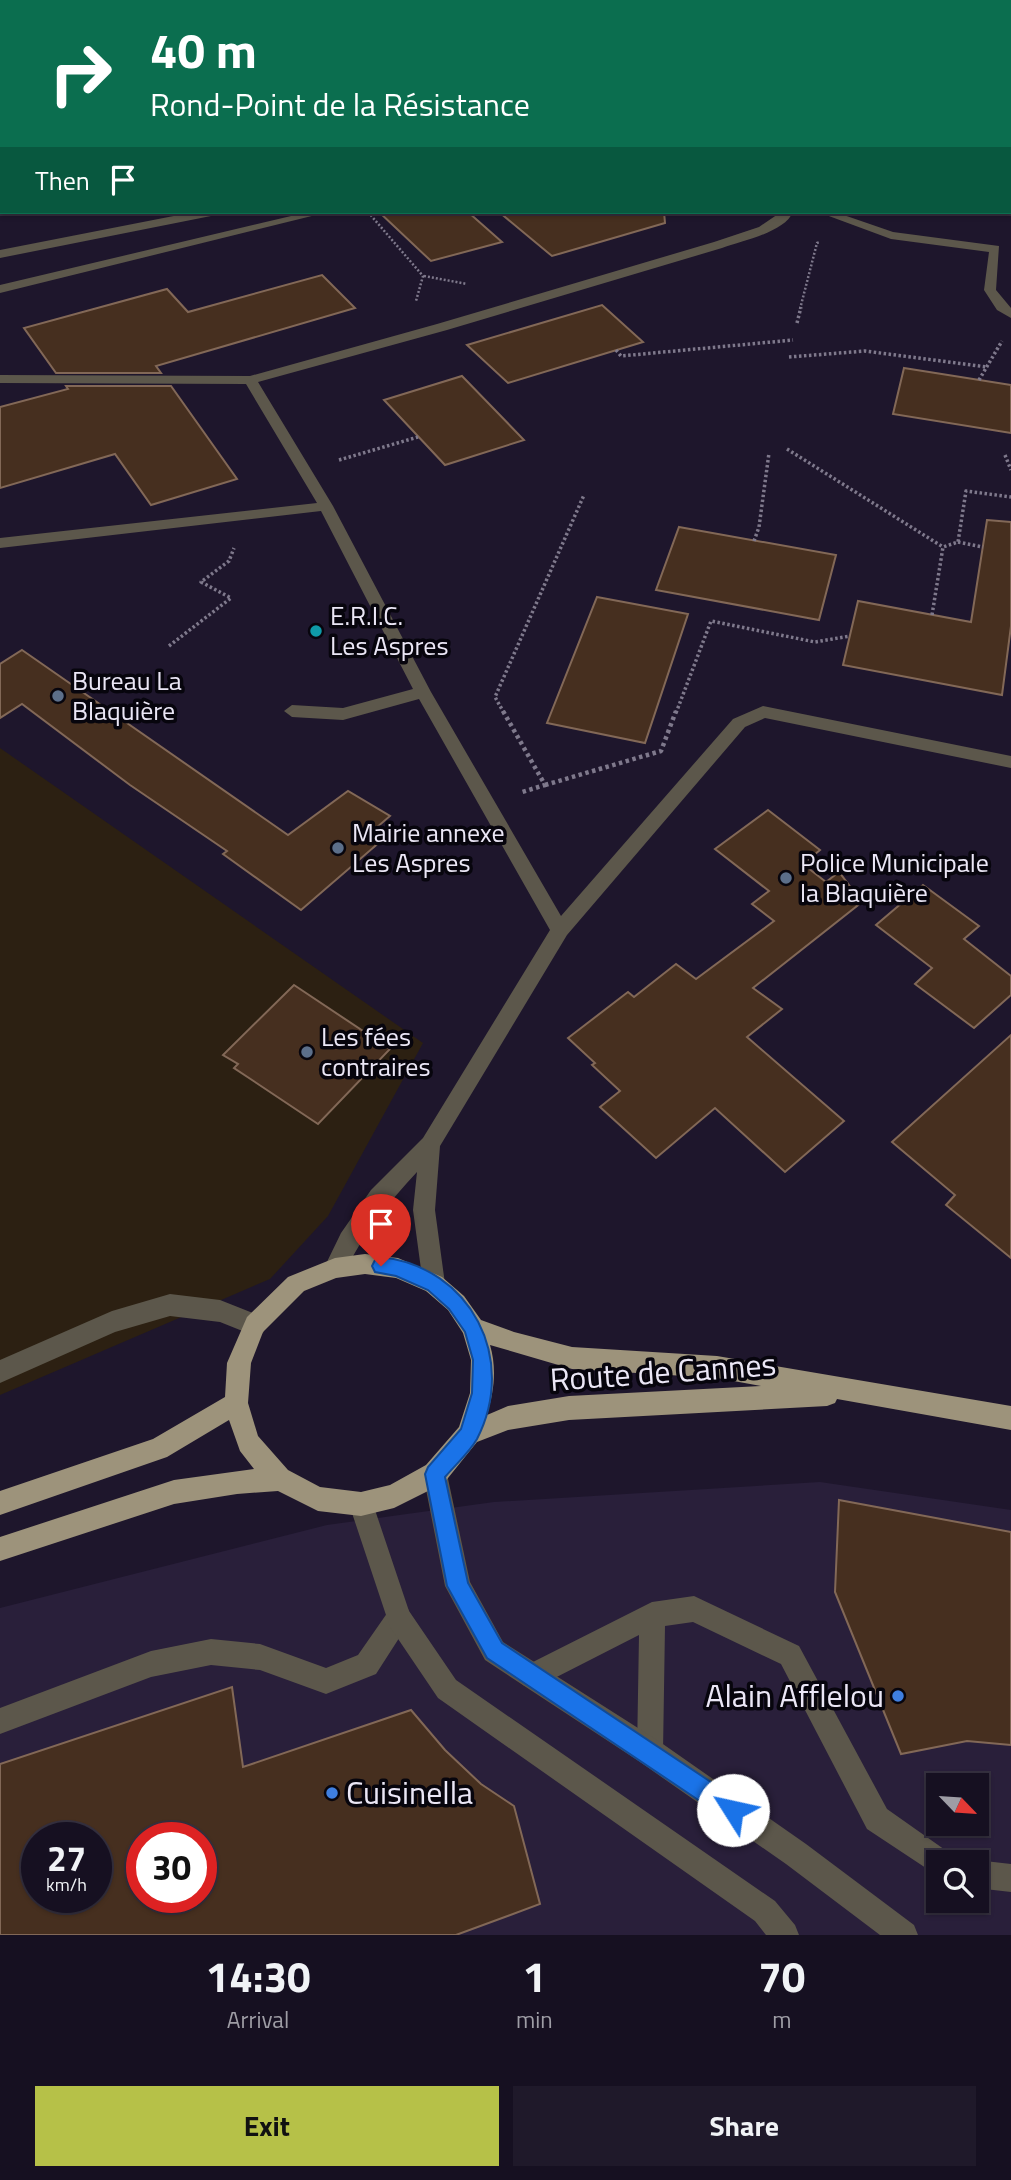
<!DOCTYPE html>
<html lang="en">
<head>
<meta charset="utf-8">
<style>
	body { margin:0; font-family:"Titillium Web",sans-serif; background:#1f192a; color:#f1f3f6; height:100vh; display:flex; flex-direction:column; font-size:26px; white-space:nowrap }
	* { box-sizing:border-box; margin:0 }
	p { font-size:23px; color:#9e9da5 }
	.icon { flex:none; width:38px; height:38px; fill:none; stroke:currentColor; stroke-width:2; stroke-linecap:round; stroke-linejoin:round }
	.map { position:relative; height:1935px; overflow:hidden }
	.side { display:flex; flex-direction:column; background:#161021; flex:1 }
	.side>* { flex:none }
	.top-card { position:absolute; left:0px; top:0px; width:1012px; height:214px; box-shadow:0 2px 5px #0004,0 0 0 2px #35303f; background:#0b6e4f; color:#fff; overflow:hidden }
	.needle { width:46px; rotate:115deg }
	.buttons { position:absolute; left:926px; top:1773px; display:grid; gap:14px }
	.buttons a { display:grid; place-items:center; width:63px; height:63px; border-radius:0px; background:#161021; box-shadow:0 2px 5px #0004,0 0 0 2px #35303f; font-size:35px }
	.speed { position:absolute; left:21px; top:1822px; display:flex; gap:14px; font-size:35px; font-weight:700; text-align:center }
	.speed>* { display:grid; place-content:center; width:91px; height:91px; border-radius:50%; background:#161021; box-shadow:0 2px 5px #0004,0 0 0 2px #35303f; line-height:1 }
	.speed small { font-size:18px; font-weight:400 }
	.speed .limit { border:10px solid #d22; background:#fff; color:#111 }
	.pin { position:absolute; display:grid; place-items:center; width:60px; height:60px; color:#fff; margin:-72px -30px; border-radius:50% 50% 50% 0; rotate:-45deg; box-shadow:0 0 7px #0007 }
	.pin .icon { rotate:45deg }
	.me { position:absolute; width:77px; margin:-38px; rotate:305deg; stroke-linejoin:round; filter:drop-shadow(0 0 5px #0008) }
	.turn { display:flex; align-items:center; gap:24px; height:147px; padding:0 35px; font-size:32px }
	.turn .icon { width:91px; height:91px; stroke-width:2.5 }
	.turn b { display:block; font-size:49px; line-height:60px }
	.then { display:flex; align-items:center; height:66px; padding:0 35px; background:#0003; gap:14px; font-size:26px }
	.eta { display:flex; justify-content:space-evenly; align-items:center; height:119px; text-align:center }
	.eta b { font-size:42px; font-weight:700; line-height:49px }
	.button { display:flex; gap:14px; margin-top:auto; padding:14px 35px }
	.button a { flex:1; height:80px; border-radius:0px; background:#b6c148; color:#111; font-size:28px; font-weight:700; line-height:80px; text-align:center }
	.button a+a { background:#1f192a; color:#f1f3f6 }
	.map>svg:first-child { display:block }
	.built { fill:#291f3a; fill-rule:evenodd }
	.education { fill:#2c2012 }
	.building { fill:#462f1f; stroke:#826857; stroke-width:2; fill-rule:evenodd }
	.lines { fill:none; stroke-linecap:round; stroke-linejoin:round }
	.path-far2 { stroke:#7f798c; stroke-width:2.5; stroke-dasharray:2 2; stroke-linecap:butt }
	.path-far1 { stroke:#7f798c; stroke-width:3.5; stroke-dasharray:2.5 2.5; stroke-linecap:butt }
	.path { stroke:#7f798c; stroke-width:4.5; stroke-dasharray:3.5 3.5; stroke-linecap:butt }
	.service { fill:#5c574b; fill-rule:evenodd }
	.minor { fill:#5c574b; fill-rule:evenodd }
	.secondary { fill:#807966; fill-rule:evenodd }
	.primary { fill:#9d937b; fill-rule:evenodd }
	.route { fill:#1a73e8; stroke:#114b97; stroke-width:2 }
	.culture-dot { fill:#0f9aa8; stroke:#07050d; stroke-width:2.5 }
	.service-dot { fill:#5c6f8a; stroke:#07050d; stroke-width:2.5 }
	.shop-dot { fill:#3f7fe0; stroke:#07050d; stroke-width:2.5 }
	.labels { text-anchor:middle; stroke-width:7; stroke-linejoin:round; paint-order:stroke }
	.poi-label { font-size:26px; fill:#ebe7f6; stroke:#07050d; text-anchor:start }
	.near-street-label { font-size:32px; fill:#ebe7f6; stroke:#07050d }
	.near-poi-label { font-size:32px; fill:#ebe7f6; stroke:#07050d; text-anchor:end }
</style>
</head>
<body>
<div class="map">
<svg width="1011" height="1935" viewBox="0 0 1011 1935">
	<rect width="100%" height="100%" fill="#1e162c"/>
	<path class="built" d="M820,1482L1011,1510V1935H0V1608L327,1525L494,1502ZM938,1785H976V1824H938ZM37,1838H96V1897H37ZM142,1838H201V1897H142ZM938,1862H976V1900H938Z"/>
	<path class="education" d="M0,748L423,1043L328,1216L270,1279L0,1395Z"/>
	<g class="building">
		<path d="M379,212H468L502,242L431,261Z"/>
		<path d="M499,212H664L665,223L552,256Z"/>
		<path d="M322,275L355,308L156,366L161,373H56L24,328L167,289L188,312Z"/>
		<path d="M602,305L643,342L508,383L467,345Z"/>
		<path d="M904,368L1011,385V433L893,414Z"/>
		<path d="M462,376L524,440L445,465L384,400Z"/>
		<path d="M66,386H171L237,479L151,505L115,454L0,488V407L68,389Z"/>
		<path d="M987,520L1011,522V626L1002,695L843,665L858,601L971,622Z"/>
		<path d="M679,527L836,555L819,620L656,590Z"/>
		<path d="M597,597L688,614L645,743L547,723Z"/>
		<path d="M22,650L288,835L348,791L390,816L369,834L381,841L301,910L223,854L227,851L130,785L22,704L0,718V664Z"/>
		<path d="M768,810L820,850L803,864L826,882L839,872L862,902L753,988L782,1009L747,1037L844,1121L785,1172L715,1108L656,1158L600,1107L620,1091L592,1065L595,1063L568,1038L628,992L634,997L676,964L696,979L774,921L752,904L769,891L715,849Z"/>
		<path d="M923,885L979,926L964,939L1011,976V995L974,1028L915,984L932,968L876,925Z"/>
		<path d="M294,985L390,1049L318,1124L234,1068L238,1064L223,1055Z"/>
		<path d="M1011,1035V1258L946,1205L955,1195L892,1142Z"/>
		<path d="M839,1500L1011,1532V1745L967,1741L901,1754L835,1592Z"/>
		<path d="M232,1687L243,1767L411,1710L445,1750L481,1784L514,1806L540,1904L456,1935H0V1764ZM37,1838H96V1897H37ZM142,1838H201V1897H142Z"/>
	</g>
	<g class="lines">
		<g class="path-far2">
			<path d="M368,212L423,276L416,301"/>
			<path d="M424,276L467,284"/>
			<path d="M800,309L817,243L820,242"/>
		</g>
		<g class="path-far1">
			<path d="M797,323L801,307"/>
			<path d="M616,350L621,356L793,340"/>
			<path d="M789,357L865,351L987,367"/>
			<path d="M979,380L1002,341"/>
			<path d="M787,449L943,547"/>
			<path d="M1005,455L1011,470"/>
			<path d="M339,460L418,437"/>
			<path d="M754,541L759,527L769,453"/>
			<path d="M958,542L983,547"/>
			<path d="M932,615L943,547L958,542L966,491L1011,497"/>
			<path d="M169,646L231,598L201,582L229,561L234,548"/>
			<path d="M504,713L495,697L584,495"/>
			<path d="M676,713L711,621L815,642L850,636"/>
		</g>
		<g class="path">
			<path d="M503,711L545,785L522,792"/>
			<path d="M545,785L661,751L676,711"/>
		</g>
		<g class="service">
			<path d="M805,0H817L818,2H806Z"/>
			<path d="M934,0H946L947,2H935Z"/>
			<rect x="1010" y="22" width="1" height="6"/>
			<rect x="1010" y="50" width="1" height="7"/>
			<rect x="0" y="115" width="2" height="6"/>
			<path d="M1010,203L1011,204V212L1010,211Z"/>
			<path d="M194,212H217L211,216L0,258V250Z"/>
			<path d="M170,1294L220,1300L263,1317L266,1325L263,1333L255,1336L220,1322L170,1316L115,1332L0,1383V1360L112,1311Z"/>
			<path d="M694,1596L799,1646L887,1809L948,1852L952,1862H938V1876L867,1829L781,1664L693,1622L665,1626L663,1752L660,1762L650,1765L640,1762L637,1752L639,1635L541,1685L532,1689L523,1685L519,1676L523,1667L652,1602Z"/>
			<path d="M399,1605L408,1609L412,1618L376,1674L326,1694L260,1670L211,1665L151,1677L0,1734V1708L151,1651L211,1639L260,1644L326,1668L358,1655L390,1609Z"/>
			<path d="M976,1860L1011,1864V1892L976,1888V1862H971Z"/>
		</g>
		<g class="minor">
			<path d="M886,0H896L897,2H887Z"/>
			<path d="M308,212H328L0,293V285Z"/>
			<path d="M781,212H793C785,232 742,241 722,248L447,330L258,382L333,506L431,692L561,916L733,719L763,706L1011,756V768L765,718L745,727L567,935L440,1146L435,1210L445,1284L442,1291L434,1294L426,1291L423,1284L413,1210L417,1172C387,1204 362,1236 343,1275L335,1278L327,1275L324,1268L341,1233L371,1190L423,1138L550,930L419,699L343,720L292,717L284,711L292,705L343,708L413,689L321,511L0,548V538L317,503L246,384L0,383V375L250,376L437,324L714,242L759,227Z"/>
			<path d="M818,212H835L893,232L999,246L996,290L1011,308V318L997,310L984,290L989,252L891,239Z"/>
			<path d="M435,1462L444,1465L447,1474L470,1582L503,1642L660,1742L806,1844L914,1925L918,1935H880L786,1864L640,1762L485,1660L445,1586L423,1474L426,1465Z"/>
			<path d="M361,1492L370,1495L373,1504L409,1611L456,1680L775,1901L795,1925L799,1935H766L755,1921L438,1698L390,1627L349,1504L352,1495Z"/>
		</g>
		<g class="secondary">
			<path d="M357,0H372L373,2H358Z"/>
			<rect x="1010" y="94" width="1" height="6"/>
			<rect x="1010" y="109" width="1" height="6"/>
		</g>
		<path class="primary" d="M365,1254L398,1258L442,1277L464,1296L481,1320L514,1332L572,1347L717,1356L1011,1406V1430L837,1399L835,1403L827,1406L569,1420L508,1430L477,1442L444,1483L394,1508L361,1516L318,1511L278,1491L237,1494L174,1504L0,1561V1537L174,1480L254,1469L240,1451L229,1420L167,1457L0,1515V1491L153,1439L225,1397L227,1363L247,1317L288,1277L335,1258ZM365,1274L396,1278L426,1291L448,1310L463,1333L471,1360L470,1393L459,1427L426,1465L390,1485L361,1492L320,1487L288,1470L258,1436L248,1403L251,1363L263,1332L304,1291L336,1278ZM490,1345L572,1369L717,1378L761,1386L569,1396L508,1406L487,1415C494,1391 497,1369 490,1345Z"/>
	</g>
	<path class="route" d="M381,1257C471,1267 518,1359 477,1439C469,1453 455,1465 445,1477L468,1583L502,1643L741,1802L745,1810L741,1818L733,1822L725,1818L487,1658L447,1586L425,1474L428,1467L461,1429L472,1393L473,1360L465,1332L449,1309L428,1290L396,1276L375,1272L372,1266L375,1260Z"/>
	<circle class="culture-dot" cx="316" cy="631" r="7"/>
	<g class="service-dot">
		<circle cx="58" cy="696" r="7"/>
		<circle cx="338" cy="848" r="7"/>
		<circle cx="786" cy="878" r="7"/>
		<circle cx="307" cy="1052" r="7"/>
	</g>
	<g class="shop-dot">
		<circle cx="898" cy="1696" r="7"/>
		<circle cx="332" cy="1793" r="7"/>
	</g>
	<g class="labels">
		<g class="poi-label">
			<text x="330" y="625">E.R.I.C.<tspan x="330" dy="30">Les Aspres</tspan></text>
			<text x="72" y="690">Bureau La<tspan x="72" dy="30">Blaquière</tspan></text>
			<text x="352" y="842">Mairie annexe<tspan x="352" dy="30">Les Aspres</tspan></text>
			<text x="800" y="872">Police Municipale<tspan x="800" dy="30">la Blaquière</tspan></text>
			<text x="321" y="1046">Les fées<tspan x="321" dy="30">contraires</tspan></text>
		</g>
		<g class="near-street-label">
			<text transform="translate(663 1372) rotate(-4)" y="11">Route de Cannes</text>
		</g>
		<g class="near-poi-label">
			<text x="884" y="1707">Alain Afflelou</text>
			<text x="346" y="1804" text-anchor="start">Cuisinella</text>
		</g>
	</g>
</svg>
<div class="buttons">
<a><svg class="needle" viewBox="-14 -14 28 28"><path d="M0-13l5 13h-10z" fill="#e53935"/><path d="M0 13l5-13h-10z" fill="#9e9da5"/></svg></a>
<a><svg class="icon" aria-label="search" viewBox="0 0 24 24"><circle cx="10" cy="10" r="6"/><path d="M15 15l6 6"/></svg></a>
</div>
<div class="speed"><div>27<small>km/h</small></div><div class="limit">30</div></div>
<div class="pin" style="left:381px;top:1266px;background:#d93025"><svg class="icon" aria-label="arrive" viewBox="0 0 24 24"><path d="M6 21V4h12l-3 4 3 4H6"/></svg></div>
<svg class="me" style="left:733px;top:1810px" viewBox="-20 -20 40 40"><circle r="19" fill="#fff"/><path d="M0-13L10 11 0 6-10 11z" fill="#1a73e8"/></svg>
<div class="top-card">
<div class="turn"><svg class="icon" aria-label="right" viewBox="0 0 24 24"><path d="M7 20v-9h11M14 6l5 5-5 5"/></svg><div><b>40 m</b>Rond-Point de la Résistance</div></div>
<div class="then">Then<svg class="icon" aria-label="arrive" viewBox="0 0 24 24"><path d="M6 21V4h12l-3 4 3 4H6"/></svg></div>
</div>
</div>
<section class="side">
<div class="eta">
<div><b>14:30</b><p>Arrival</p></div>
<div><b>1</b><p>min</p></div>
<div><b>70</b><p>m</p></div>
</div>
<div class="button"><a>Exit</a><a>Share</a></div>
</section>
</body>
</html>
